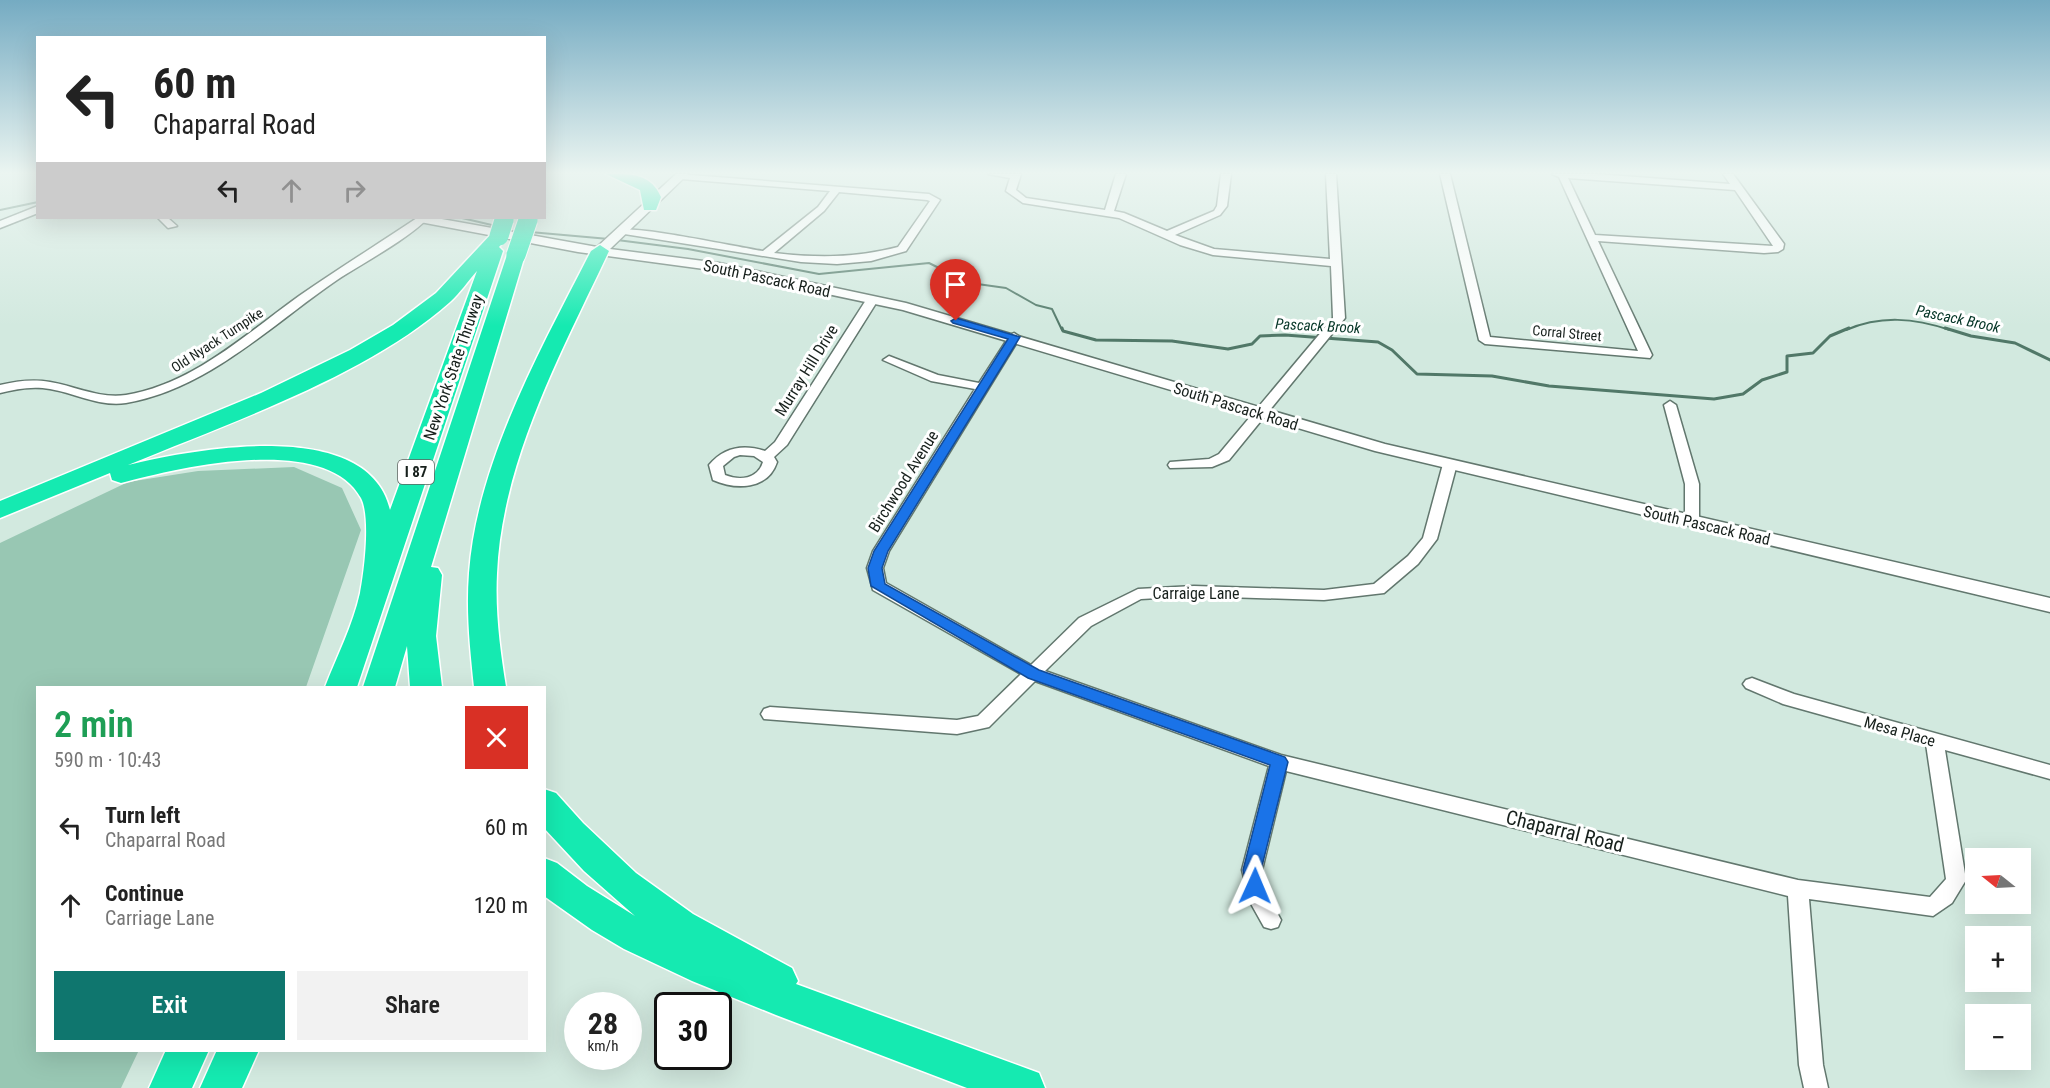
<!DOCTYPE html>
<html lang="en">
<head>
<meta charset="utf-8">
<style>
	body { margin:0; font-family:"Roboto Condensed",sans-serif; background:#f2f2f2; color:#222; height:100vh; display:flex; flex-direction:column; font-size:22px; white-space:nowrap }
	* { box-sizing:border-box; margin:0 }
	p { font-size:20px; color:#767676 }
	.icon { flex:none; width:33px; height:33px; fill:none; stroke:currentColor; stroke-width:2; stroke-linecap:round; stroke-linejoin:round }
	.map { position:relative; flex:1; overflow:hidden }
	.sheet { position:absolute; left:36px; top:686px; width:510px; height:366px; display:flex; flex-direction:column; background:#fff; border-radius:0px; box-shadow:0 6px 24px #0002 }
	.sheet>* { flex:none }
	.guide { position:absolute; left:36px; top:36px; width:510px; height:183px; border-radius:0px; box-shadow:0 6px 24px #0002; background:#fff; color:#222; overflow:hidden }
	.needle { width:39px; rotate:288deg }
	.buttons { position:absolute; left:1965px; top:848px; display:grid; gap:12px }
	.buttons a { display:grid; place-items:center; width:66px; height:66px; border-radius:0px; background:#fff; box-shadow:0 6px 24px #0002; font-size:30px }
	.speed { position:absolute; left:564px; top:992px; display:flex; gap:12px; font-size:30px; font-weight:700; text-align:center }
	.speed>* { display:grid; place-content:center; width:78px; height:78px; border-radius:50%; background:#fff; box-shadow:0 6px 24px #0002; line-height:1 }
	.speed small { font-size:15px; font-weight:400 }
	.speed .limit { border:3px solid #111; border-radius:9px; background:#fff; color:#111 }
	.pin { position:absolute; display:grid; place-items:center; width:51px; height:51px; color:#fff; margin:-62px -26px; border-radius:50% 50% 50% 0; rotate:-45deg; box-shadow:0 0 6px #0007 }
	.pin .icon { rotate:45deg }
	.me { position:absolute; width:66px; margin:-33px; rotate:1deg; stroke-linejoin:round; filter:drop-shadow(0 0 4px #0008) }
	.turn { display:flex; align-items:center; gap:21px; height:126px; padding:0 18px; font-size:27px }
	.turn .icon { width:78px; height:78px; stroke-width:2.5 }
	.turn b { display:block; font-size:42px; line-height:51px }
	.lanes { display:flex; align-items:center; height:57px; padding:0 18px; background:#0003; justify-content:center; gap:30px; direction:ltr }
	.lanes .off { opacity:.35 }
	.round { display:grid; place-items:center; flex:none; width:63px; height:63px; border-radius:0px; background:#f2f2f2 }
	.headline { display:flex; align-items:center; justify-content:space-between; height:102px; padding:0 18px }
	h1 { font-size:36px; font-weight:600; line-height:45px; color:#1e9e55 }
	.button { display:flex; gap:12px; margin-top:auto; padding:12px 18px }
	.button a { flex:1; height:69px; border-radius:0px; background:#0f766e; color:#fff; font-size:24px; font-weight:600; line-height:69px; text-align:center }
	.button a+a { background:#f2f2f2; color:#222 }
	ul { padding:0; list-style:none }
	li { display:flex; align-items:center; gap:18px; height:78px; padding:0 18px }
	li div { flex:1 }
	li b { display:block; font-size:22px }
	li em { font-style:normal }
	.map>svg:first-child { display:block }
	.green { fill:#98c7b3 }
	.lines { fill:none; stroke-linecap:round; stroke-linejoin:round }
	.stream-far1 { stroke:#517868; stroke-width:2 }
	.stream { stroke:#517868; stroke-width:3 }
	.minor-casing { stroke:#62776e; stroke-width:3 }
	.tertiary-casing { stroke:#62776e; stroke-width:3 }
	.motorway-casing { stroke:#fff; stroke-width:3 }
	.minor { fill:#fff; fill-rule:evenodd }
	.tertiary { fill:#fff; fill-rule:evenodd }
	.motorway { fill:#15eab1; fill-rule:evenodd }
	.motorway-bridge-casing { stroke:#fff; stroke-width:21; stroke-linecap:butt }
	.motorway-bridge { stroke:#15eab1; stroke-width:19 }
	.route { fill:#1a73e8; stroke:#114b97; stroke-width:1.5 }
	.labels { text-anchor:middle; stroke-width:6; stroke-linejoin:round; paint-order:stroke }
	.far-street-label { font-size:14px; fill:#17201c; stroke:#fff }
	.far-water-label { font-size:15px; font-style:italic; fill:#023324; stroke:#fff }
	.shield { fill:#fff; stroke:#5d6360; stroke-width:1.5 }
	.shield-label { font-size:15px; font-weight:bold; fill:#17201c }
	.street-label { font-size:16px; fill:#17201c; stroke:#fff }
	.near-street-label { font-size:20px; fill:#17201c; stroke:#fff }
</style>
</head>
<body>
<div class="map">
<svg width="2050" height="1088" viewBox="0 0 2050 1088">
	<rect width="100%" height="100%" fill="#d2e9df"/>
	<path class="green" d="M294,467L342,488L361,530L306,687H38V1050H139L121,1088H0V543L128,482L198,471Z"/>
	<g class="lines">
		<g class="stream-far1">
			<path d="M0,210L38,202"/>
			<path d="M462,218L496,226"/>
			<path d="M530,232L609,239"/>
			<path d="M617,240L688,249L819,274L929,263L939,268L949,280L1006,288L1036,305L1052,309L1062,330"/>
			<path d="M1846,330C1881,315 1914,318 1950,330"/>
		</g>
		<g class="stream">
			<path d="M1062,328L1063,331L1096,340L1172,341L1228,349L1252,344L1260,336L1285,335L1378,342L1392,350L1417,374L1492,376L1549,386L1714,399L1743,394L1762,380L1787,372V356L1813,353L1830,336L1849,328"/>
			<path d="M1945,328L1971,336L2015,343L2050,360"/>
		</g>
		<g class="minor-casing">
			<g id="minor">
				<path d="M678,174L929,194L940,200L906,251L871,261L837,264L801,262L618,233L617,231C627,223 742,248 763,251L818,207L830,191L681,179L678,178ZM839,192L927,200L930,201L898,247C856,258 817,258 774,253L824,211Z"/>
				<path d="M988,174H1021L1016,190L1026,198L1105,210L1116,174H1126L1114,211L1124,213L1167,231L1214,211L1217,206L1221,174H1231L1227,206L1220,215L1175,235L1214,249L1330,259L1326,174H1336L1345,318L1229,460L1212,467L1170,468L1168,465L1170,462L1209,459L1219,454L1333,318L1331,266L1213,255L1180,245L1119,218L1023,203L1006,191L1010,178Z"/>
				<path d="M1440,174H1450L1490,337L1638,351L1559,177L1552,174H1596L1730,184L1723,174H1733L1784,244L1783,249L1778,252L1764,253L1598,241L1652,355L1650,358L1485,344L1479,340ZM1568,178L1735,190L1773,246L1595,235Z"/>
				<path d="M38,206V213L0,228V221Z"/>
				<path d="M158,218H168L177,226L168,228Z"/>
				<path d="M417,218H428C408,239 363,263 337,280C271,325 208,389 126,403C99,407 75,393 50,389C32,386 17,389 0,393V385C17,381 32,379 50,382C75,386 99,399 126,395C193,384 246,334 299,296C338,269 378,244 417,218Z"/>
				<path d="M872,297L878,300L787,445L774,457L777,462C768,490 736,490 713,480L709,465C724,447 744,444 765,451L775,442L866,300ZM740,455L754,456L763,462C758,479 740,481 725,475L723,466L734,457Z"/>
				<path d="M1014,333L1020,337L889,551L883,568L886,583L1031,665L1079,618L1138,589L1194,586L1324,590L1374,584L1408,556L1423,538L1443,464L1450,460L1457,464L1437,539L1418,564L1384,593L1324,600L1194,596L1141,599L1091,626L1045,671L1281,755L1798,880L1930,897L1946,879L1926,744L1783,704L1746,688L1743,684L1746,680L1752,678L1794,694L2050,765V779L1945,750L1966,880L1952,903L1933,916L1809,899L1823,1065L1828,1088H1804L1799,1065L1788,896L1286,771L1262,870L1267,894L1281,920L1278,927L1271,929L1264,927L1250,902L1242,870L1269,766L1035,681L989,727L957,734L764,719L761,714L764,709L770,707L957,720L978,716L1021,674L873,590L867,568L873,551L975,389L931,381L883,360L889,356L938,375L979,383L1010,335Z"/>
				<path d="M1670,401L1676,405L1699,484V521L1692,526L1685,521V484L1664,405Z"/>
			</g>
		</g>
		<g class="tertiary-casing">
			<path id="tertiary" d="M676,174H688L610,249L719,263L906,303L1385,444L2050,598V612L1375,451L903,310L719,271L578,252L420,222L414,218H436L597,247Z"/>
		</g>
		<g class="motorway-casing">
			<g id="motorway">
				<path d="M606,174C629,174 650,172 661,197L656,210H644L640,190Z"/>
				<path d="M499,231L508,236L499,247L503,251L357,687H325C337,656 353,625 360,593C364,573 371,517 361,498C325,432 179,468 121,483L112,480L110,473L0,518V501L261,393L350,350L393,325L436,293L493,232ZM477,271L390,510C368,416 194,449 128,465C231,422 367,376 450,302C460,293 468,281 477,271Z"/>
				<path d="M600,245L609,251C562,351 502,460 497,573C495,612 500,649 506,687H474C470,649 466,612 469,573C477,462 541,349 591,251Z"/>
				<path d="M516,249L525,255L431,567L438,568L442,575L436,636L442,687H410L407,646L395,687H363L507,255Z"/>
				<path d="M544,789L556,793L583,823L636,873L693,914L792,968L798,981L796,984L1039,1073L1045,1088H967L776,1015L692,981L624,949L592,930L544,896V858L557,863L587,886L635,916L584,871L544,828Z"/>
				<path d="M166,1050H209L192,1088H149Z"/>
				<path d="M217,1050H259L242,1088H200Z"/>
			</g>
		</g>
		<use href="#minor" class="minor"/>
		<use href="#tertiary" class="tertiary"/>
		<use href="#motorway" class="motorway"/>
		<g class="motorway-bridge-casing">
			<g id="motorway-bridge">
				<path d="M499,236L504,220"/>
				<path d="M516,255L528,220"/>
			</g>
		</g>
		<use href="#motorway-bridge" class="motorway-bridge"/>
	</g>
	<linearGradient id="sky" x2="0" y2="1"><stop stop-color="#75abc2"/><stop offset="0.53" stop-color="#ebf5f1"/><stop offset="1" stop-color="#ebf5f1" stop-opacity="0"/></linearGradient>
	<rect width="2050" height="326" fill="url(#sky)"/>
	<path class="route" d="M956,318L1020,337L888,551L882,568L885,584L1039,670L1285,757L1288,762L1261,870L1264,886L1262,892L1255,894L1248,892L1243,870L1270,765L1028,678L871,586L868,568L874,551L1008,339L953,323L951,321Z"/>
	<g class="labels">
		<g class="far-street-label">
			<text transform="translate(1567 333) rotate(5)" y="5">Corral Street</text>
			<text transform="translate(217 340) rotate(-33)" y="5">Old Nyack Turnpike</text>
		</g>
		<g class="far-water-label">
			<text transform="translate(1958 319) rotate(12)" y="5">Pascack Brook</text>
			<text transform="translate(1318 326) rotate(3)" y="5">Pascack Brook</text>
		</g>
		<rect class="shield" x="398" y="460" width="36" height="24" rx="4.5"/>
		<g class="shield-label">
			<text x="416" y="477">I 87</text>
		</g>
		<g class="street-label">
			<text transform="translate(767 278) rotate(12)" y="6">South Pascack Road</text>
			<text transform="translate(453 367) rotate(-71)" y="6">New York State Thruway</text>
			<text transform="translate(806 370) rotate(-58)" y="6">Murray Hill Drive</text>
			<text transform="translate(1236 406) rotate(17)" y="6">South Pascack Road</text>
			<text transform="translate(903 481) rotate(-58)" y="6">Birchwood Avenue</text>
			<text transform="translate(1707 525) rotate(13)" y="6">South Pascack Road</text>
			<text x="1196" y="599">Carraige Lane</text>
			<text transform="translate(1900 731) rotate(16)" y="6">Mesa Place</text>
		</g>
		<g class="near-street-label">
			<text transform="translate(1565 831) rotate(14)" y="7">Chaparral Road</text>
		</g>
	</g>
</svg>
<div class="buttons">
<a><svg class="needle" viewBox="-14 -14 28 28"><path d="M0-13l5 13h-10z" fill="#e53935"/><path d="M0 13l5-13h-10z" fill="#767676"/></svg></a>
<a>+</a>
<a>−</a>
</div>
<div class="speed"><div>28<small>km/h</small></div><div class="limit">30</div></div>
<div class="pin" style="left:956px;top:321px;background:#d93025"><svg class="icon" aria-label="arrive" viewBox="0 0 24 24"><path d="M6 21V4h12l-3 4 3 4H6"/></svg></div>
<svg class="me" style="left:1255px;top:886px" viewBox="-20 -20 40 40"><path d="M0-17L14 15 0 8-14 15z" fill="#1a73e8" stroke="#fff" stroke-width="4"/></svg>
<div class="guide">
<div class="turn"><svg class="icon" aria-label="left" viewBox="0 0 24 24"><path d="M17 20v-9H6M10 6l-5 5 5 5"/></svg><div><b>60 m</b>Chaparral Road</div></div>
<div class="lanes"><svg class="icon" aria-label="left" viewBox="0 0 24 24"><path d="M17 20v-9H6M10 6l-5 5 5 5"/></svg><svg class="icon off" aria-label="ahead" viewBox="0 0 24 24"><path d="M12 20V5M6 11l6-6 6 6"/></svg><svg class="icon off" aria-label="right" viewBox="0 0 24 24"><path d="M7 20v-9h11M14 6l5 5-5 5"/></svg></div>
</div>
<section class="sheet">
<div class="headline"><div><h1>2 min</h1><p>590 m · 10:43</p></div><a class="round" style="background:#d93025;color:#fff"><svg class="icon" aria-label="close" viewBox="0 0 24 24"><path d="M6 6l12 12M18 6L6 18"/></svg></a></div>
<ul>
<li><svg class="icon" aria-label="left" viewBox="0 0 24 24"><path d="M17 20v-9H6M10 6l-5 5 5 5"/></svg><div><b>Turn left</b><p>Chaparral Road</p></div><em>60 m</em></li>
<li><svg class="icon" aria-label="ahead" viewBox="0 0 24 24"><path d="M12 20V5M6 11l6-6 6 6"/></svg><div><b>Continue</b><p>Carriage Lane</p></div><em>120 m</em></li>
</ul>
<div class="button"><a>Exit</a><a>Share</a></div>
</section>
</div>
</body>
</html>
